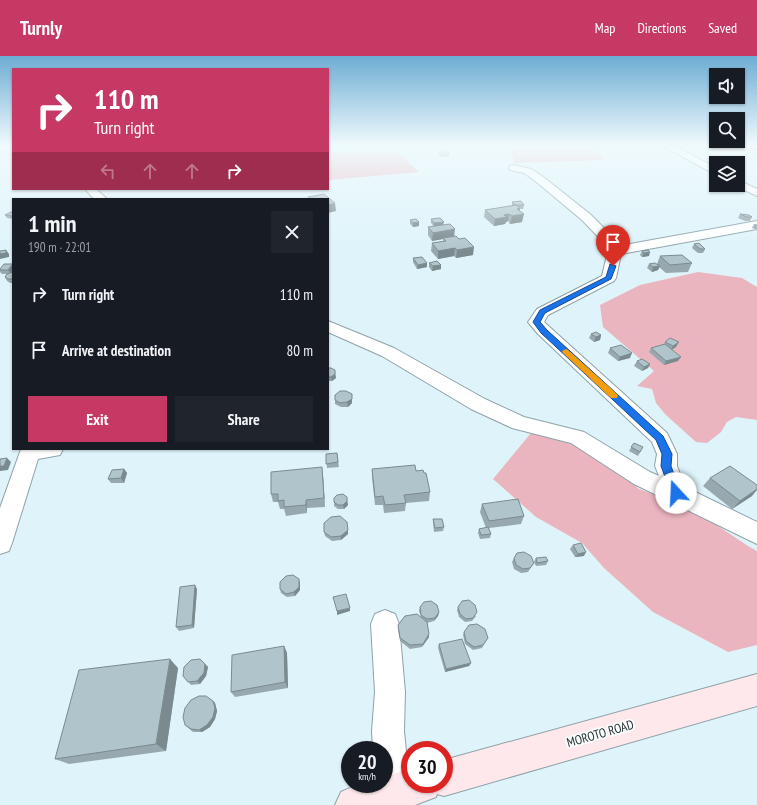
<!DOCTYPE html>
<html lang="en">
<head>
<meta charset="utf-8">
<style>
	body { margin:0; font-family:"PT Sans Narrow",sans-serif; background:#20242c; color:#f1f3f6; height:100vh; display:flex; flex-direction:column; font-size:15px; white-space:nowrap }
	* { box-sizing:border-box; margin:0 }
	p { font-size:13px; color:#9ea1a6 }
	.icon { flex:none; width:22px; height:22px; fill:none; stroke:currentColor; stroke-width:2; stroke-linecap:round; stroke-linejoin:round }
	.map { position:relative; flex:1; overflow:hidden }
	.panel { position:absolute; left:12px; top:142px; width:317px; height:252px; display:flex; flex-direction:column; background:#171b24; border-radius:0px; box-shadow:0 1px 3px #0004 }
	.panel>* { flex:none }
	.hud { position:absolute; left:12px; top:12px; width:317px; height:122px; border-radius:0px; box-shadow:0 1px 3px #0004; background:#c73965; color:#fff; overflow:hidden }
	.tools { position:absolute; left:709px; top:12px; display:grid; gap:8px }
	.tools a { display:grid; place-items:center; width:36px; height:36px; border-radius:0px; background:#171b24; box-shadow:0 1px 3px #0004; font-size:20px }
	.speed { position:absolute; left:341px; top:685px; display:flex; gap:8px; font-size:20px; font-weight:700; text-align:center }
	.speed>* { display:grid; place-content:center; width:52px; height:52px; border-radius:50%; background:#171b24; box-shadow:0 1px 3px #0004; line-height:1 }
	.speed small { font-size:10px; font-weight:400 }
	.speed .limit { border:6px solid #d22; background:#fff; color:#111 }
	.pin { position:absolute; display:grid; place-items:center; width:34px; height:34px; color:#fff; margin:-41px -17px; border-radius:50% 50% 50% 0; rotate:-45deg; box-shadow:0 0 4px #0007 }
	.pin .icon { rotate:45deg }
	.me { position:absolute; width:44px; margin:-22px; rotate:340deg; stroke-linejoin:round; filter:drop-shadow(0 0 3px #0008) }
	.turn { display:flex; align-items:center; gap:14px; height:84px; padding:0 16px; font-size:18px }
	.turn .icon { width:52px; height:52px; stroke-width:2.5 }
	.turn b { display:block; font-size:28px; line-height:34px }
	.lanes { display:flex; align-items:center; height:38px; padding:0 16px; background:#0003; justify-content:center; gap:20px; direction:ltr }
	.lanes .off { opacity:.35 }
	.round { display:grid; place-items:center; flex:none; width:42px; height:42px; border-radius:0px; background:#20242c }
	.head { display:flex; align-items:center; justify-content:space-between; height:68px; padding:0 16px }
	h1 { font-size:24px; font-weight:800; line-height:30px }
	.button { display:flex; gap:8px; margin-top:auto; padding:8px 16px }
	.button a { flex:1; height:46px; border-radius:0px; background:#c73965; color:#fff; font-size:16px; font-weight:800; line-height:46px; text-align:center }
	.button a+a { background:#20242c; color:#f1f3f6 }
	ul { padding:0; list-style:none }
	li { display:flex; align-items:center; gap:12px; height:56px; padding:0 16px }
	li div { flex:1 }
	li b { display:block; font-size:15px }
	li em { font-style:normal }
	header { display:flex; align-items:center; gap:24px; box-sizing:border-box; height:56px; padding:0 20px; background:#c73965; color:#fff }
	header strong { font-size:19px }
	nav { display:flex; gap:22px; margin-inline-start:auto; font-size:14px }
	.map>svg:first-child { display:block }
	.green { fill:#ebb5bf }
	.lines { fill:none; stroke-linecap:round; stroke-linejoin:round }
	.street-casing { stroke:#8ea2a8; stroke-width:2 }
	.secondary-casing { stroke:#8ea2a8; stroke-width:2 }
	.street { fill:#fff; fill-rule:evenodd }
	.secondary { fill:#fee8ec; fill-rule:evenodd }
	.wall { fill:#97a9af }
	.shaded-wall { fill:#7b8a8e }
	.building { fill:#b0c5cb; stroke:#7b8a8e }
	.route { fill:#1a73e8; stroke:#114b97 }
	.slow { fill:#f59e0b }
	.labels { text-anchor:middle; stroke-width:3.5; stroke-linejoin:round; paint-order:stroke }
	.near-street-label { font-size:13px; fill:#293234; stroke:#f9fdfe }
</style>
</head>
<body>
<header>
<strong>Turnly</strong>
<nav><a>Map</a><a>Directions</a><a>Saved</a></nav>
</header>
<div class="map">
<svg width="757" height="749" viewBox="0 0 757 749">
	<rect width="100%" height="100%" fill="#def4fa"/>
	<g class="green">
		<path d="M508,90H592L604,104L515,107Z"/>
		<path d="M664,90H757V94L719,96L706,90Z"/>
		<path d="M328,96H397L419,116L329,124Z"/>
		<path d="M698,216L742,222L757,231V364L736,361L727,366L721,376L707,387L696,386L666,359L656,347L652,333L637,330L654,315L603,271L600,249L640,229Z"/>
		<path d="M531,377L572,388L613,411L639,433L675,446L709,464L748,490L757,495V589L728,596L653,556L604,512L582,487L536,461L493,423Z"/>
	</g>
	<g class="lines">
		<g class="street-casing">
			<g id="street">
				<path d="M0,90H7L13,92V99L0,93Z"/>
				<path d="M663,90H675L716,112V119Z"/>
				<path d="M514,109L531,113L542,120L590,158L614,182L619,190L757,165V173L621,198L616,222L614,225L548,259L544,266L667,377L677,398V410L685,431L757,466V488L634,428L571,387L512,372L471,353L382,300L328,276V265L394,292L485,343L524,361L584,376L650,416L659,420L655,410L657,398L652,386L538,278L528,266L537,253L602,220L608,195L604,187L582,164L534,124L524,117L510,114L509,112L510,110Z"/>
				<path d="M738,124L757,133V140L734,129H738Z"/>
				<path d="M85,133H96L107,143H94Z"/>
				<path d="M21,393H63L60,399L38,403L12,487L9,495L0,498V452Z"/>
				<path d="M385,554L395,558L399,568L405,636L404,675L410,736L405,748L402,749L381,748L376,736V728H384V694H373L372,675L375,636L371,568L375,558Z"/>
			</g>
		</g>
		<g class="secondary-casing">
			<path id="secondary" d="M757,618V650L444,740L437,738L436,741L415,749H335L341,736C358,728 365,728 384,728V721L410,713V728H444V704Z"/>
		</g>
		<use href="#street" class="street"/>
		<use href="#secondary" class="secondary"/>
	</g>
	<g class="wall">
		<path d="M468,90H483L482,92H470Z"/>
		<path d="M439,95L449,98V101H440L439,98Z"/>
		<path d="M512,146L524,149L523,153H520V155L522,166L510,168L508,165L506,166L505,168L494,170L484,161L485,154L512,150Z"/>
		<path d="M13,156V163L7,162L5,159Z"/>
		<path d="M740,158L752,161L750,165H745L738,162Z"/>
		<path d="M431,163L443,169L473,199L456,202L454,200L438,203L431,195L432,187L443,185V183L432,185L428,179V171H434L431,167Z"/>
		<path d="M410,164L419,166V170L413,171L410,168Z"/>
		<path d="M754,168H757V174L752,172Z"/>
		<path d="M694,188L705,193L703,197H698L692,192Z"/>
		<path d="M642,195L649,200L642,201L640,199Z"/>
		<path d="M660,200L692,207L688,216L666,217L659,211L658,214L652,216L647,212L649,208H657Z"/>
		<path d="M413,202L427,211L417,213L413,206Z"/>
		<path d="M429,207L441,209V213L432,215L429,211Z"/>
		<path d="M13,208V215L12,217L13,216V227H10L7,225L5,221L7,218H2L0,216V213Z"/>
		<path d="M591,278L601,279L600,284L594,286L589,282Z"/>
		<path d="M665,286L676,291L672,294L678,305L664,309L649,296L651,292L664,289Z"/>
		<path d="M610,292L630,302L618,305L608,297Z"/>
		<path d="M637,305L650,308L648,312L642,315L634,310Z"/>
		<path d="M328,312L335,314L336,322L332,325H328Z"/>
		<path d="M335,339L352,343V347L348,351H341L335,348Z"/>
		<path d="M634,387L643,391L638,400L629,395Z"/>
		<path d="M337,397L339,411L327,412L326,398Z"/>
		<path d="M124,413L127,417L124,427H111L108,423Z"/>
		<path d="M372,413L416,415L430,436L429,445L406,447L405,455L384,457L383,449H375L372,421Z"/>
		<path d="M323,420L325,451L307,452V457L286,460L284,453H280L278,446H273L271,438Z"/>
		<path d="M710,422L752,440L732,453L703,430Z"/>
		<path d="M347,441L348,449L344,453H338L334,450V442Z"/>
		<path d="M482,448L524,460L521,468L489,472L491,478L490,482L480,483L478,477L479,473L486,472L480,456Z"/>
		<path d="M433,463L444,471L443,475L434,476L433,467Z"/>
		<path d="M347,466L348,478L341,484L332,485L325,480L324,476Z"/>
		<path d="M573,489L584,500L575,501L570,493Z"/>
		<path d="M514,502L534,507L528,516L521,517L514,513L512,506Z"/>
		<path d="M536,502L548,505L546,509L536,510L534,506Z"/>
		<path d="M300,527V534L295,540L287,541L281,537L280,533Z"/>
		<path d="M197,533L194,572L179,575L176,571Z"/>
		<path d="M420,551L439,556L438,560L434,565L427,567L429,581L422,591L410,593L400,585L398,573V569L421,561L419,555Z"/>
		<path d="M458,551L476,560L472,565L465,566L459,561L457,554Z"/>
		<path d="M464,576L486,585L482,592L473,594L465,588L463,579Z"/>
		<path d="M439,588L471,607L469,610L445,616L438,592Z"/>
		<path d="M284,590L287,597L288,632L235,641L231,636Z"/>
		<path d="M205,608L208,611L206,620L200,628L191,629L183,620Z"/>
		<path d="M178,612L166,695L69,708L55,703Z"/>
		<path d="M213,645L215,647L217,655L215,663L210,671L202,676H193L185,669Z"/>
	</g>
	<g class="shaded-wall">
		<path d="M335,147L336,155L328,157V149Z"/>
		<path d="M520,152L519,159L524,158L522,166L510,168L512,160L517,153Z"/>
		<path d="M509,158L508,165L506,166L505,168L494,170L495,163L504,159Z"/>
		<path d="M419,166V170L413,171V167Z"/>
		<path d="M444,166L443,169L434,171V167Z"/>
		<path d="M455,173L454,181L432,185L433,177Z"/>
		<path d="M474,191L473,199L456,202L457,194Z"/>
		<path d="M455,192L454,200L438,203V195Z"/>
		<path d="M6,194L9,198V201L0,203V198Z"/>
		<path d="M650,196L649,200L642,201L644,197Z"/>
		<path d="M427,207V211L417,213L418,209Z"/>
		<path d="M13,208V215L11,218L8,214Z"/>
		<path d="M441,209V213L432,215L433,210Z"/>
		<path d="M660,210L658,214L652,216L653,211Z"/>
		<path d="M601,279L600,284L594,286L596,281Z"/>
		<path d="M679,286L676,291L671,294L673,290Z"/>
		<path d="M632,297L630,302L618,305L620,301Z"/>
		<path d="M681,301L678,305L664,309L666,305Z"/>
		<path d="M650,308L648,312L642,315L644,311Z"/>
		<path d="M335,318L336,322L332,325L331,321Z"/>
		<path d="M352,343V347L348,351L347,346Z"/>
		<path d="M7,402L11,406L8,414L0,415V410Z"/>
		<path d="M322,411L323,420L325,451L324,442Z"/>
		<path d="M124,413L127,417L124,427L121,422Z"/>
		<path d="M757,433V434L752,440L732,453L740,445Z"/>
		<path d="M306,444L307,452V457L306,449Z"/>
		<path d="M347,445L348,449L344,453L343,449Z"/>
		<path d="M348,474V478L341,484V480Z"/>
		<path d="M586,496L584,500L575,501L578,498Z"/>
		<path d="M299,523L300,527V534L295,540L294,536Z"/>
		<path d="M195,529L197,533L194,572L192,569Z"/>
		<path d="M350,552V555L337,559V555Z"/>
		<path d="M439,556L438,560L434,565L435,562Z"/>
		<path d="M429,578V581L422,591L423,588Z"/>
		<path d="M284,590L287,597L288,632L285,626Z"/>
		<path d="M170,603L178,612L166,695L156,688Z"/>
		<path d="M471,607L469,610L445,616L446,613Z"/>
		<path d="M205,608L208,611L206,620L200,628L197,625Z"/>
		<path d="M213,645L215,647L217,655L215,663L210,671L202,676L199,674Z"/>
	</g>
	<g class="building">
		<path d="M439,95H448L449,98H440Z"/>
		<path d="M324,138L335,147L328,149V143H310L308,141Z"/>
		<path d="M521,145L524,149H515L512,146Z"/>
		<path d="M516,149L520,152L517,153L524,158L512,160L509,158L504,159L507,161L495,163L485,154Z"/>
		<path d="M11,156H13V159L12,160L5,159Z"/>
		<path d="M740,158L749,159L752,161H747Z"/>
		<path d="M440,162L444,166L434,167L431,163Z"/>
		<path d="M416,163L419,166L413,167L410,164Z"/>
		<path d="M450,168L455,173L433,177L428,171Z"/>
		<path d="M456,180L459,183L465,182L474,191L457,194L455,192L438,195L432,187L446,185L443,182Z"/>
		<path d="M699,187L705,193H700L694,188Z"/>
		<path d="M6,194V197L0,198V195Z"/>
		<path d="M648,194L650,196L644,197L642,195Z"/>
		<path d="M682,199L692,207L670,209L660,200Z"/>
		<path d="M422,201L427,207L418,209L413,202Z"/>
		<path d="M437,205L441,209L433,210L429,207Z"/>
		<path d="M655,207L660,210L653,211L649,208Z"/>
		<path d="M4,208H13L8,214H0V213Z"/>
		<path d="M13,216V223H8L5,221L7,218Z"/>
		<path d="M596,276L601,279L596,281L591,278Z"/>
		<path d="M670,282L679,286L673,290L665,286Z"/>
		<path d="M665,288L681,301L666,305L651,292Z"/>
		<path d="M621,289L632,297L620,301L610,292Z"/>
		<path d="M642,303L650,308L644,311L637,305Z"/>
		<path d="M328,312H331L335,314V318L331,321H328Z"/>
		<path d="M340,335H346L352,338V343L347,346L340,347L335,344V339Z"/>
		<path d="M634,387L643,391L640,396L631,391Z"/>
		<path d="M337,397L338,406L326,408V398Z"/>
		<path d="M7,402L4,410H0V403Z"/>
		<path d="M415,409L416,415L423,414L424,417H426L430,436L404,439L406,447L385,449L383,440L375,441L372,413Z"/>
		<path d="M730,410L757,429V433L740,445L710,422Z"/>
		<path d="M322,411L324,442L306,444V449L284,451V444L278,445V438H271V416Z"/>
		<path d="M124,413L121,422L108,423L112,414Z"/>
		<path d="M343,438L347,441V445L343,449H338L334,446V442L337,439Z"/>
		<path d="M518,443L524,460L489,465L482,448Z"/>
		<path d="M340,460L347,466L348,474L341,480L331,481L324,476V467L331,461Z"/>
		<path d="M433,463H442L444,471L435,472Z"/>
		<path d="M488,471L491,478L481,479L479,473Z"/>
		<path d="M581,487L586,496L578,498L573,489Z"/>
		<path d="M524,496L531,500L534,507L530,512L523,513L516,509L514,502L517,497Z"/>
		<path d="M546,501L548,505L537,507L536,502Z"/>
		<path d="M293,519L299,523V531L294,536L286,538L280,533V526L286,520Z"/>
		<path d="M195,529L192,569L176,571L180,531Z"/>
		<path d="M346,538L350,552L337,555L333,541Z"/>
		<path d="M469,544L475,549L477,556L473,562L466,563L460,558L458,551L462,545Z"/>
		<path d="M431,545L437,549L439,556L435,562L427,563L421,559L420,551L424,546Z"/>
		<path d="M417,558L427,566L429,578L423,588L410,589L400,582L398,569L405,560Z"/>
		<path d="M477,568L485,573L488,582L483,589L474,591L466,585L464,576L469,569Z"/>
		<path d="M462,583L471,607L446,613L439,588Z"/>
		<path d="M284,590L285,626L231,636L232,599Z"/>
		<path d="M170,603L156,688L55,703L79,614Z"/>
		<path d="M200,603L205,608L204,617L197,625L188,626L183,620L184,611L191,604Z"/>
		<path d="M199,640H206L213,645L215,652L213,661L207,669L199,674L191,673L185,669L183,661L185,652L191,644Z"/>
	</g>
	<linearGradient id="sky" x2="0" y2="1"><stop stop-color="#6dadd3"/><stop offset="0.46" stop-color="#f0fafd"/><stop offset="1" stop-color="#f0fafd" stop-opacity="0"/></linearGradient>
	<rect width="757" height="195" fill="url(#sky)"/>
	<path class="route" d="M610,208L616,210L611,223L545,257L540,266L547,274L663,380L672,398L671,410L681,437L679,440L676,441L672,440L671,437L661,410L662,398L656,384L541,277L533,266L540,254L606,221Z"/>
	<path class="slow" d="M566,293L568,294L617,338L618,340L617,342H611L563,297L562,295Z"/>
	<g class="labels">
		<g class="near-street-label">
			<text transform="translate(600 677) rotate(-16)" y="5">MOROTO ROAD</text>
		</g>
	</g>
</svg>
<div class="tools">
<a><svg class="icon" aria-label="sound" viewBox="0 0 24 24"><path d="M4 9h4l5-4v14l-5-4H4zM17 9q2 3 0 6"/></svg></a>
<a><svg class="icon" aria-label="search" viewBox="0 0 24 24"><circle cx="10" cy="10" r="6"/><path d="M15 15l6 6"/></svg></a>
<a><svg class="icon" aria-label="layers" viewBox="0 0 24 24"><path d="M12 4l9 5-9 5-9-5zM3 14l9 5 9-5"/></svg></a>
</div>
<div class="speed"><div>20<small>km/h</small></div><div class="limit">30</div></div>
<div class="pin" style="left:613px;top:210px;background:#d93025"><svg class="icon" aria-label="arrive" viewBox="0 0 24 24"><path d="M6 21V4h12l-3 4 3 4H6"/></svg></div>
<svg class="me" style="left:676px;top:437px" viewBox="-20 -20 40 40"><circle r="19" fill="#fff"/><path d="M0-13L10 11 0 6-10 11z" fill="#1a73e8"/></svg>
<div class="hud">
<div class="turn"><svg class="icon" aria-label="right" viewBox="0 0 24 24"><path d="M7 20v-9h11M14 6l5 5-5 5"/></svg><div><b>110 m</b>Turn right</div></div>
<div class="lanes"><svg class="icon off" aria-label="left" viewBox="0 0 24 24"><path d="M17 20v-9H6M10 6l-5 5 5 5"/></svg><svg class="icon off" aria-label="ahead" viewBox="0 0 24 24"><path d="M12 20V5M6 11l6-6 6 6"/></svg><svg class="icon off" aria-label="ahead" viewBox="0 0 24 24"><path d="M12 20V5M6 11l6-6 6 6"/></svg><svg class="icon" aria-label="right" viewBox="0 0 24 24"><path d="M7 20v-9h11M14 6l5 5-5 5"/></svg></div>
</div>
<section class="panel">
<div class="head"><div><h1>1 min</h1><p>190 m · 22:01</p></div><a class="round"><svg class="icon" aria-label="close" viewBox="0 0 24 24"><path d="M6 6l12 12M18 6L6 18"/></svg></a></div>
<ul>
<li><svg class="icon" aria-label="right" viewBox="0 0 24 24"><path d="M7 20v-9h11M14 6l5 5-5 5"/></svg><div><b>Turn right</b></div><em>110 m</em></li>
<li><svg class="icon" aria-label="arrive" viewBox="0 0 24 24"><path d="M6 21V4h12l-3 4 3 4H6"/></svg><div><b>Arrive at destination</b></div><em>80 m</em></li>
</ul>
<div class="button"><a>Exit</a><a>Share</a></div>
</section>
</div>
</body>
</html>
